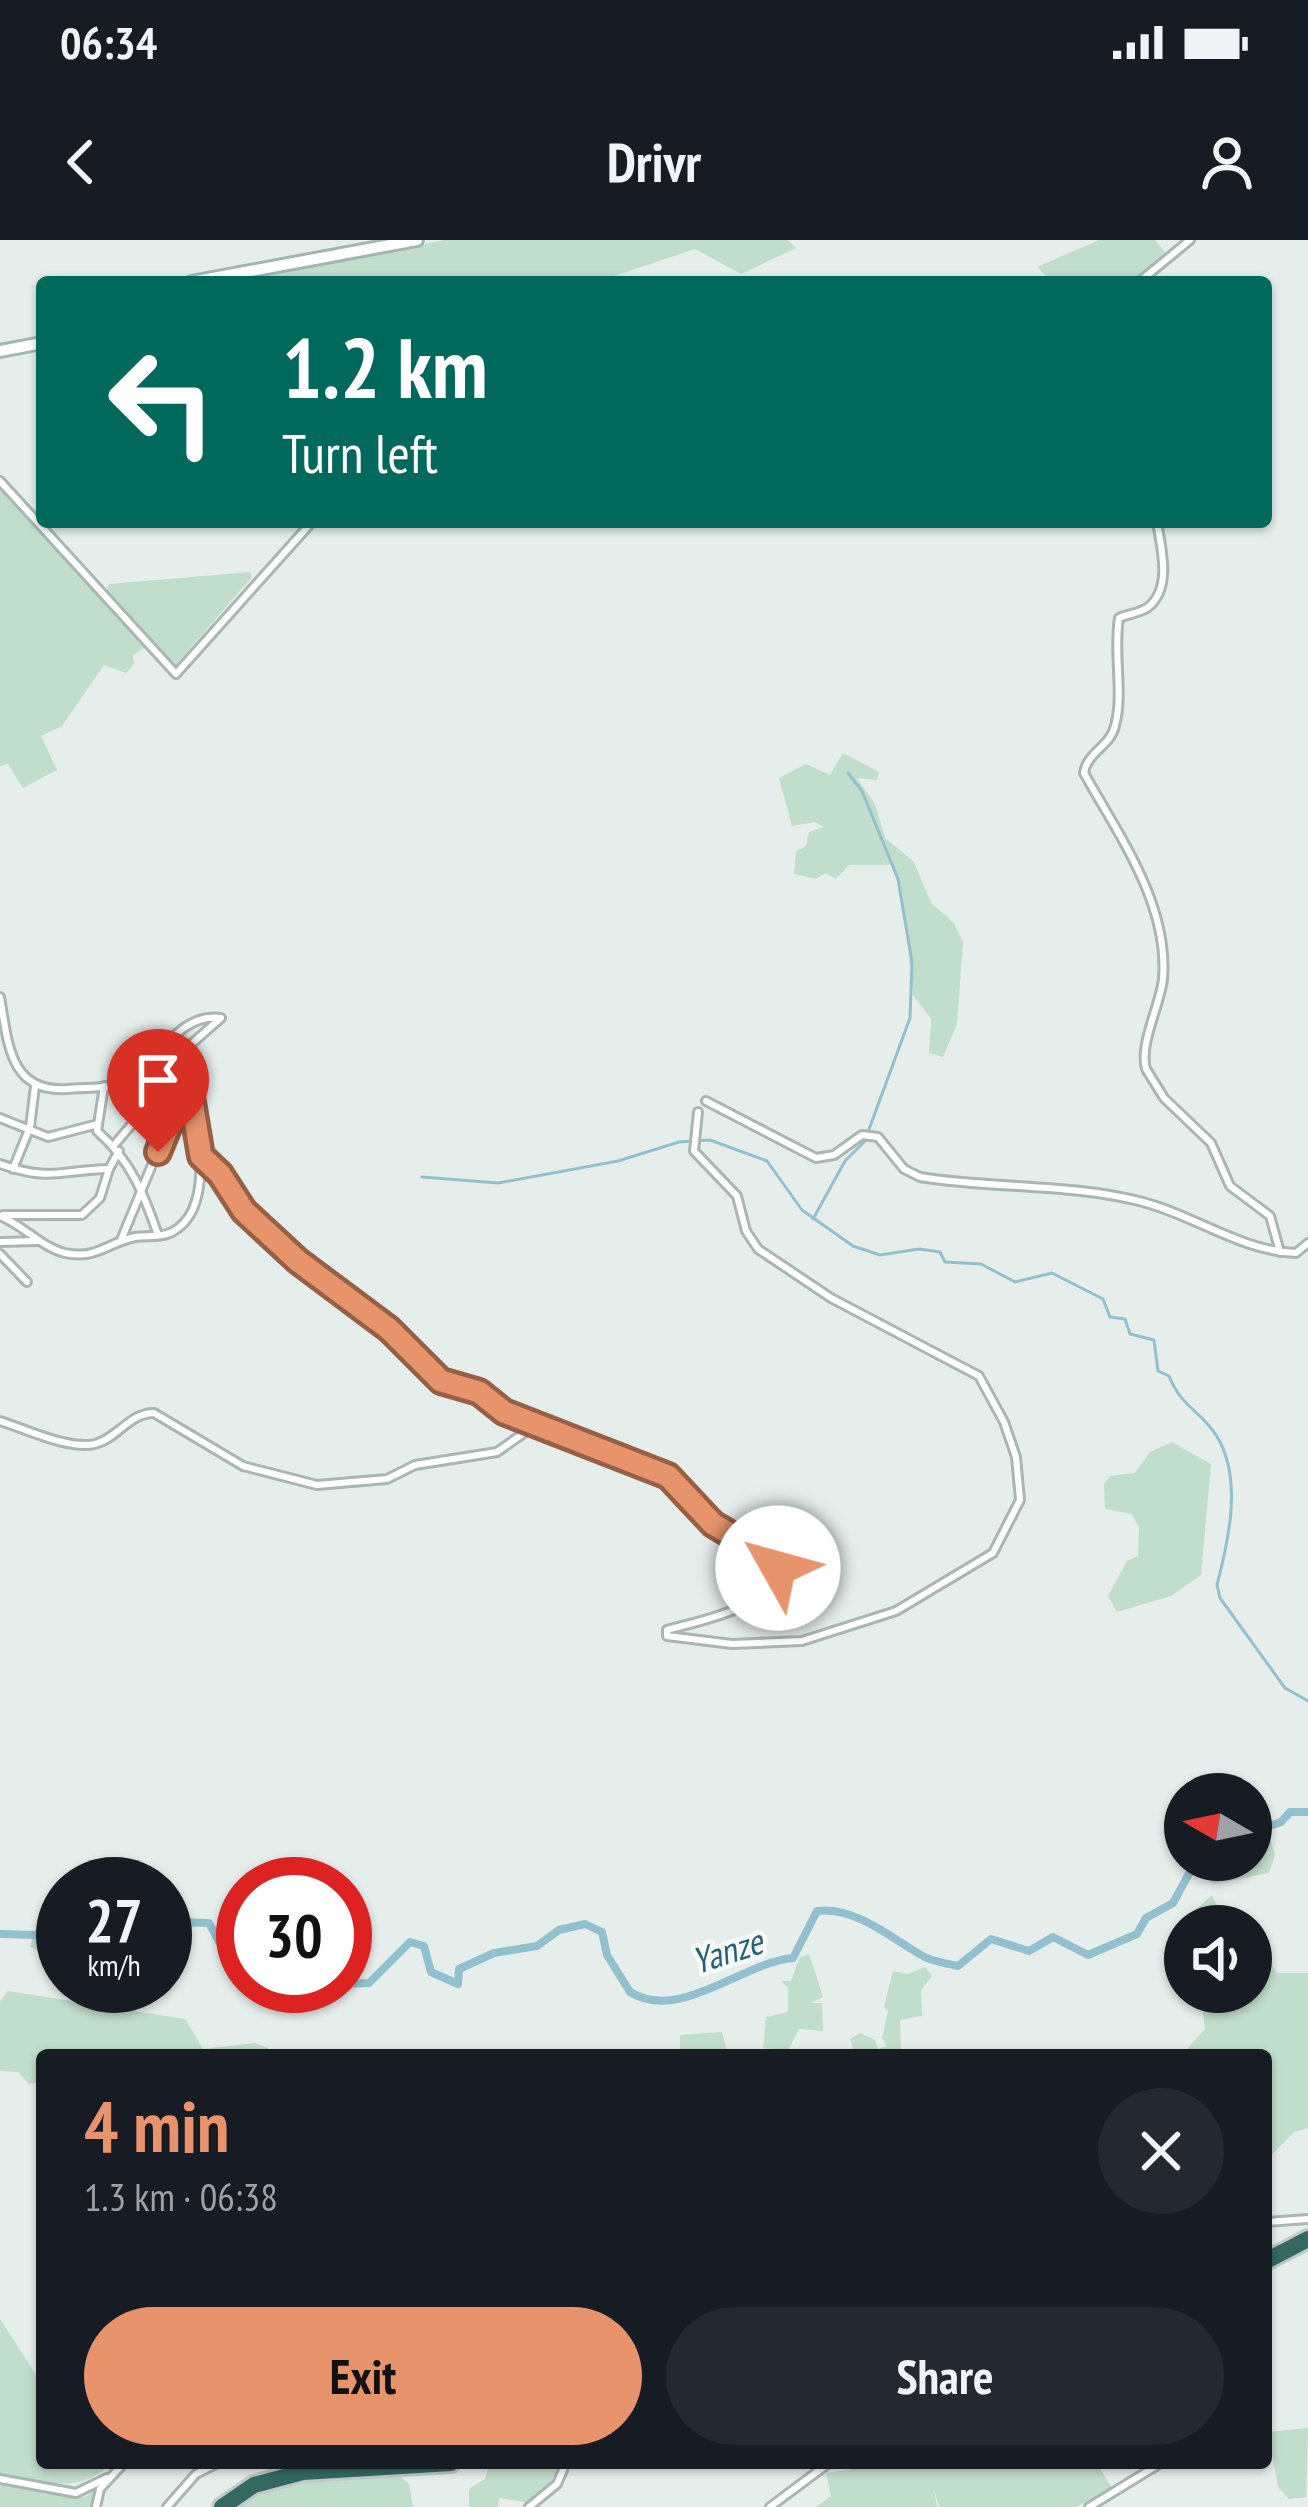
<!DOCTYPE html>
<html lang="en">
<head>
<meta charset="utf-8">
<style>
	body { margin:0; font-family:"PT Sans Narrow",sans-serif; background:#242831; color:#f1f3f6; height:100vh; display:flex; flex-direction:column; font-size:45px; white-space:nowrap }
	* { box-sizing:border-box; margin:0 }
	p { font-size:39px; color:#9ea1a6 }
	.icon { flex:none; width:66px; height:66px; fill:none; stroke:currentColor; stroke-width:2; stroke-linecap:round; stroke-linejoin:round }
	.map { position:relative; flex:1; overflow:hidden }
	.details { position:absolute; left:36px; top:1809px; width:1236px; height:420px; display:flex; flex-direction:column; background:#171b24; border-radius:12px; box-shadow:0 3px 9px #0004 }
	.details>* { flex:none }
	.banner { position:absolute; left:36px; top:36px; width:1236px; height:252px; border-radius:12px; box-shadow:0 3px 9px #0004; background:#00695c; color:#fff; overflow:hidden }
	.needle { width:78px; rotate:279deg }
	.controls { position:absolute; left:1164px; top:1533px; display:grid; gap:24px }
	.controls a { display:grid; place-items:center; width:108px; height:108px; border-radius:50%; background:#171b24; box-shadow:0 3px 9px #0004; font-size:60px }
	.speed { position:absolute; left:36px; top:1617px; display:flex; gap:24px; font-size:60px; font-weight:700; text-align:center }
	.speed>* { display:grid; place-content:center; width:156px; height:156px; border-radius:50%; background:#171b24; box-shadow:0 3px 9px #0004; line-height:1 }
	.speed small { font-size:30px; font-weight:400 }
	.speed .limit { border:18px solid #d22; background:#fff; color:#111 }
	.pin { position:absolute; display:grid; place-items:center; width:102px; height:102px; color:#fff; margin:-123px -51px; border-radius:50% 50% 50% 0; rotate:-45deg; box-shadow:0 0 12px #0007 }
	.pin .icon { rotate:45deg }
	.me { position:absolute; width:132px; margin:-66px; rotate:308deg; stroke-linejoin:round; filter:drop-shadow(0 0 9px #0008) }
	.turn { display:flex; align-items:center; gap:42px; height:252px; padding:0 48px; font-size:54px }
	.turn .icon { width:156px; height:156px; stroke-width:2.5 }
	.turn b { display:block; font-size:84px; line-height:102px }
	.round { display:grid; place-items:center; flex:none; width:126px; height:126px; border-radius:63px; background:#242831 }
	.headline { display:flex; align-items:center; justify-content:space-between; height:204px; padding:0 48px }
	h1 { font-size:72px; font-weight:700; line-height:90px; color:#e7936b }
	.action { display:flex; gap:24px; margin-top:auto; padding:24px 48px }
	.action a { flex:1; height:138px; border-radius:72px; background:#e7936b; color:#111; font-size:48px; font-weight:700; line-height:138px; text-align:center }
	.action a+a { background:#242831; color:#f1f3f6 }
	.status { display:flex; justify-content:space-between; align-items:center; height:84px; padding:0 60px; background:#171b24; direction:ltr }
	.status svg { height:33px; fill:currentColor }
	header { display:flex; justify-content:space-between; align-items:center; height:156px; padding:0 48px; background:#171b24; font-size:54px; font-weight:700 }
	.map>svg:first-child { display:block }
	.green { fill:#c1ddcb }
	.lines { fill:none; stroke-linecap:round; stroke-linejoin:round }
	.stream { stroke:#93c0ce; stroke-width:3 }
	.river { stroke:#93c0ce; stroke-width:8 }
	.street-casing { stroke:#a9b6b2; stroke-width:12 }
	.secondary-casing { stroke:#a2b6b0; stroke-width:16 }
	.highway-casing { stroke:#c2c9c8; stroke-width:22 }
	.street { stroke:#fff; stroke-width:6 }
	.secondary { stroke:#fff; stroke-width:10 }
	.highway { stroke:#346962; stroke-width:16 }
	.route-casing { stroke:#966046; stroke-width:30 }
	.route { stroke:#e7936b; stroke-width:21 }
	.labels { text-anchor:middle; stroke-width:9; stroke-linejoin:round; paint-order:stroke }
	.water-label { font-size:36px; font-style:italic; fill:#246377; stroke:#f7faf9 }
</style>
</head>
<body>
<div class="status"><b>06:34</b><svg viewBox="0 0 49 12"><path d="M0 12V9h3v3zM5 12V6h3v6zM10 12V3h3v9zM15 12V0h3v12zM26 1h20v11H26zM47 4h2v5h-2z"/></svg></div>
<header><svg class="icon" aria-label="back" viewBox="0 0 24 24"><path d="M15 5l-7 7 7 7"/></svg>Drivr<svg class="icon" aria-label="person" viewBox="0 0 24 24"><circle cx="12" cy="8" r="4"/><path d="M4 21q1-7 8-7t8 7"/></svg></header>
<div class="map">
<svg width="1308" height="2267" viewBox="0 0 1308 2267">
	<rect width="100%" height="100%" fill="#e6eeeb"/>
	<g class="green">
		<path d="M445,0H788L796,8L741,34L695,9L596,42H228Z"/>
		<path d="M1099,0H1155L1165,12L1136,42H1052L1037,27Z"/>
		<path d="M0,243L147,406L133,415L134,424L126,433L104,425L62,486L41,496L57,530L23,548L8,524L0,526Z"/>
		<path d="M250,332L252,337L174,427L106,351L109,344Z"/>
		<path d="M843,513L879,532L877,540L857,538L875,564L885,598L914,622L931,663L954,683L963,703L957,784L943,817L929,813L931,779L913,755L902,652L891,625H849L836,639L825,633L816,639L794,634L796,611L806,606L809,592L824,587L814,582L792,586L779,538L806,524L830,535Z"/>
		<path d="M1172,1202L1211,1224L1201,1335L1171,1356L1117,1372L1108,1356L1127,1321L1138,1316L1139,1287L1132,1274L1105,1269L1104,1244L1110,1236L1135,1233L1150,1212Z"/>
		<path d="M1267,1587L1275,1615L1269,1633L1214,1644L1196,1633L1193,1620H1251L1261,1606L1253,1596Z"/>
		<path d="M1212,1655L1224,1680L1241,1677L1248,1686L1176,1687Z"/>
		<path d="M56,1678L63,1681L62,1722L30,1707L33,1696Z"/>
		<path d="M1251,1690L1277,1733H1308V1888L1294,1892L1266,1921V1815H1192L1188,1808L1205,1789L1202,1764L1210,1752H1251Z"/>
		<path d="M809,1714L823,1757L811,1763H822L823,1791L799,1789L788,1810L763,1808L766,1777L788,1772V1748L781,1741H791L800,1717Z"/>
		<path d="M925,1727L932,1736L921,1750L922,1776L900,1780L901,1814L909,1815H855L850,1799L860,1793L875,1800L878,1809L887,1806L882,1798L888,1771L884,1767L893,1731L908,1734Z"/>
		<path d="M8,1751L185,1779L203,1809L255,1803L268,1808L269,1815H42V1842L29,1844L18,1832L0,1831V1761Z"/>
		<path d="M722,1792L728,1815H680V1795Z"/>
		<path d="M0,2079L42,2144V2223H112C75,2258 46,2239 0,2235Z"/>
		<path d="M1308,2188L1306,2257L1289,2259L1278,2247L1268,2192Z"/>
		<path d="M292,2223H402L395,2232L409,2244L413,2267H227Z"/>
		<path d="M525,2223L561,2224L551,2241L525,2262L499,2258L498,2267H469V2249L485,2239L489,2226Z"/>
		<path d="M893,2223H925L927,2228V2223H1096L1113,2249L1076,2267H939L934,2249L937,2267H816L831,2256L826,2233Z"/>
		<path d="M0,2242L85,2257L95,2250L93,2267H0Z"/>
	</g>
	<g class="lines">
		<g class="stream">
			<path d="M848,533L862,551L898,639L912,722L910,778L868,892"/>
			<path d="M422,937L498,943L618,921L679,902L710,900L767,921L802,970L853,1006L880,1015L919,1009L940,1012L945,1022L981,1024L1015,1042L1052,1033L1103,1059L1110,1077L1125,1079L1130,1094L1154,1100L1158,1131L1169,1136C1182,1168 1200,1170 1216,1195C1243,1237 1229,1299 1217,1345L1220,1358L1285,1448L1308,1461"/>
			<path d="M813,979L845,921L866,900"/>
		</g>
		<g class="river">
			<path d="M1251,1592L1281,1582L1290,1572H1308"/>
			<path d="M165,1691L180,1682L209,1683L223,1709L243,1716"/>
			<path d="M0,1694L36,1695L63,1674"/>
			<path d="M345,1744L369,1743L410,1702L424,1706L431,1732L458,1744L459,1729L494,1713L537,1706L559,1690L585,1684L602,1692L607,1715L630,1752C680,1783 743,1722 793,1718L817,1671C854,1666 890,1697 921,1715C932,1722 946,1723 958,1726L991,1699L1029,1711L1053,1697L1088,1715L1137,1694L1146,1678L1173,1663L1191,1630L1188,1620"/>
		</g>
		<g class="street-casing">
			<g id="street">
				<path d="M1139,42L1190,0"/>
				<path d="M0,241L176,434L312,282"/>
				<path d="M1157,282C1161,307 1173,349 1147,368C1139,373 1128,374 1119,378C1113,413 1124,453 1115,486C1110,507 1087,512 1084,533C1119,596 1169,664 1163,739C1160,766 1139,804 1146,829L1164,858L1211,903L1230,946L1270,976L1280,1012"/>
				<path d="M0,757C8,802 9,853 67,849C81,847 101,849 114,845C155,833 173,772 221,778L189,806L185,816C191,860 223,966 172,992C161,998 147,995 135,997C109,1002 96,1020 65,1013C41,1007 23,985 0,976"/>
				<path d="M104,846L97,891C131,921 143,952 158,995"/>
				<path d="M706,861L816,918L834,915L862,895L878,897L904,929L920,937C993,949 1066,943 1139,961C1193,974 1240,1011 1296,1013L1308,1003"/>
				<path d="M0,878L48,897L98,884"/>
				<path d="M115,904L156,856"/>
				<path d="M201,917L253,981L359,1071L389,1089L445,1145L479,1152L504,1172L667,1236L713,1284L777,1324C774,1369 701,1380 667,1390V1396L732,1404L802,1401L896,1371L993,1313L1020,1260L1016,1217L1004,1182L979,1136L831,1058L758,1009L746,991L737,956L694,911L698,872"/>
				<path d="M0,924C51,942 60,930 109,929L119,911"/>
				<path d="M13,929L30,887L35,846"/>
				<path d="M3,975H82L100,958L109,929"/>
				<path d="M121,1000L187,840"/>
				<path d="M0,1002L38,1001"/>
				<path d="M0,1014L27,1042"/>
				<path d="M0,1181C26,1189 68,1210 95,1204C118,1198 129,1173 154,1173L243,1226L317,1245L387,1239L415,1225L497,1212L538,1183"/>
				<path d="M1266,1982L1308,1979"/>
				<path d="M0,2239L76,2253L107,2238"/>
				<path d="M96,2267L100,2249L124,2223"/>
				<path d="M167,2267L196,2234L218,2223"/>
				<path d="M529,2267L557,2244L566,2223"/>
				<path d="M770,2267L829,2223"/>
				<path d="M1089,2267L1161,2223"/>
			</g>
		</g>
		<g class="secondary-casing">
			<g id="secondary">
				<path d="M191,42L417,0"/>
				<path d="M0,111L42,103"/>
			</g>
		</g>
		<g class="highway-casing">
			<g id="highway">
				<path d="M1266,2021L1308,1999"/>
				<path d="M222,2267L254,2245L303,2232L451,2223"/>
			</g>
		</g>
		<use href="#street" class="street"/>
		<use href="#secondary" class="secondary"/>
		<use href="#highway" class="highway"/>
	</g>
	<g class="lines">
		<g class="route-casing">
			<path id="route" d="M158,912L188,838L201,916L220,934L244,971L298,1021L389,1089L441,1141L479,1152L504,1172L668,1236L713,1284L772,1319L778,1328"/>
		</g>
		<use href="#route" class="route"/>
	</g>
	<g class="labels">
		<g class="water-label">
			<text transform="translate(727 1711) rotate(-18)" y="13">Yanze</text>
		</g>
	</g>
</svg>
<div class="controls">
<a><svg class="needle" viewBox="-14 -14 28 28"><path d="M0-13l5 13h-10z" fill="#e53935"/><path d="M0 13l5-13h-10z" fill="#9ea1a6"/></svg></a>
<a><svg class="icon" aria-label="sound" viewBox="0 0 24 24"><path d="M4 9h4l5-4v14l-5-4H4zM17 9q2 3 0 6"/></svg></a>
</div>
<div class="speed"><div>27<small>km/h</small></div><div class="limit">30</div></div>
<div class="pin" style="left:158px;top:912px;background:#d93025"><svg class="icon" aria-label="arrive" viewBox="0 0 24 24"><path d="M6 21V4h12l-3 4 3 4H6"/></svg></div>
<svg class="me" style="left:778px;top:1328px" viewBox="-20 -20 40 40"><circle r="19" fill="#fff"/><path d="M0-13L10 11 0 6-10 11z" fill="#e7936b"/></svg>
<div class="banner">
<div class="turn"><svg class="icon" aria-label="left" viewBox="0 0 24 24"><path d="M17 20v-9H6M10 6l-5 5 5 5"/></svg><div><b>1.2 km</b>Turn left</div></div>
</div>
<section class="details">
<div class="headline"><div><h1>4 min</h1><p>1.3 km · 06:38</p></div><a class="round"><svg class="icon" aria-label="close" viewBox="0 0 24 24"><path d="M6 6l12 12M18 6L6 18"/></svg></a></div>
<div class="action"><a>Exit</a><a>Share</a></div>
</section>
</div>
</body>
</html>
